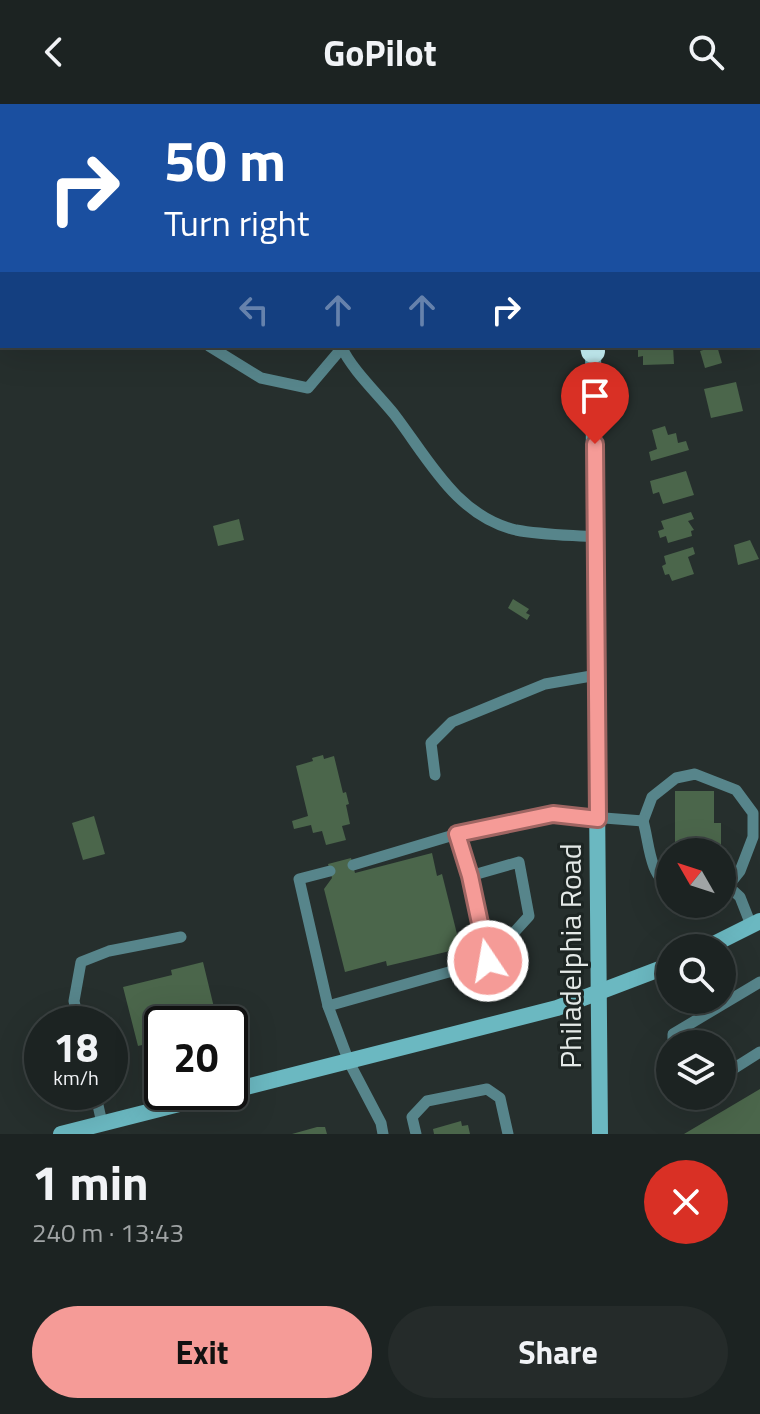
<!DOCTYPE html>
<html lang="en">
<head>
<meta charset="utf-8">
<style>
	body { margin:0; font-family:"Titillium Web",sans-serif; background:#252b2a; color:#f1f3f6; height:100vh; display:flex; flex-direction:column; font-size:30px; white-space:nowrap }
	* { box-sizing:border-box; margin:0 }
	p { font-size:26px; color:#a0a4a5 }
	.icon { flex:none; width:44px; height:44px; fill:none; stroke:currentColor; stroke-width:2; stroke-linecap:round; stroke-linejoin:round }
	.map { position:relative; height:1030px; overflow:hidden }
	.panel { display:flex; flex-direction:column; background:#1c2322; flex:1 }
	.panel>* { flex:none }
	.guide { position:absolute; left:0px; top:0px; width:760px; height:244px; box-shadow:0 8px 32px #0002,0 0 0 2px #3a4040; background:#1a4fa0; color:#fff; overflow:hidden }
	.needle { width:52px; rotate:309deg }
	.fabs { position:absolute; left:656px; top:734px; display:grid; gap:16px }
	.fabs a { display:grid; place-items:center; width:80px; height:80px; border-radius:50%; background:#1c2322; box-shadow:0 8px 32px #0002,0 0 0 2px #3a4040; font-size:40px }
	.speed { position:absolute; left:24px; top:902px; display:flex; gap:16px; font-size:40px; font-weight:700; text-align:center }
	.speed>* { display:grid; place-content:center; width:104px; height:104px; border-radius:50%; background:#1c2322; box-shadow:0 8px 32px #0002,0 0 0 2px #3a4040; line-height:1 }
	.speed small { font-size:20px; font-weight:400 }
	.speed .limit { border:4px solid #111; border-radius:12px; background:#fff; color:#111 }
	.pin { position:absolute; display:grid; place-items:center; width:68px; height:68px; color:#fff; margin:-82px -34px; border-radius:50% 50% 50% 0; rotate:-45deg; box-shadow:0 0 8px #0007 }
	.pin .icon { rotate:45deg }
	.me { position:absolute; width:88px; margin:-44px; rotate:348deg; stroke-linejoin:round; filter:drop-shadow(0 0 6px #0008) }
	.turn { display:flex; align-items:center; gap:28px; height:168px; padding:0 32px; font-size:36px }
	.turn .icon { width:104px; height:104px; stroke-width:2.5 }
	.turn b { display:block; font-size:56px; line-height:68px }
	.lanes { display:flex; align-items:center; height:76px; padding:0 32px; background:#0003; justify-content:center; gap:40px; direction:ltr }
	.lanes .off { opacity:.35 }
	.round { display:grid; place-items:center; flex:none; width:84px; height:84px; border-radius:42px; background:#252b2a }
	.head { display:flex; align-items:center; justify-content:space-between; height:136px; padding:0 32px }
	h1 { font-size:48px; font-weight:700; line-height:60px }
	.action { display:flex; gap:16px; margin-top:auto; padding:16px 32px }
	.action a { flex:1; height:92px; border-radius:48px; background:#f59b97; color:#111; font-size:32px; font-weight:700; line-height:92px; text-align:center }
	.action a+a { background:#252b2a; color:#f1f3f6 }
	header { display:flex; justify-content:space-between; align-items:center; height:104px; padding:0 32px; background:#1c2322; font-size:36px; font-weight:700 }
	.map>svg:first-child { display:block }
	.building { fill:#4b664b }
	.lines { fill:none; stroke-linecap:round; stroke-linejoin:round }
	.lane { stroke:#57858b; stroke-width:11 }
	.secondary { stroke:#6bb8c1; stroke-width:16 }
	.highway { stroke:#c9f5fa; stroke-width:24 }
	.route-casing { stroke:#9f6562; stroke-width:20 }
	.route { stroke:#f59b97; stroke-width:14 }
	.labels { text-anchor:middle; stroke-width:6; stroke-linejoin:round; paint-order:stroke }
	.street-label { font-size:30px; fill:#e4e9e7; stroke:#1d2523 }
</style>
</head>
<body>
<header><svg class="icon" aria-label="back" viewBox="0 0 24 24"><path d="M15 5l-7 7 7 7"/></svg>GoPilot<svg class="icon" aria-label="search" viewBox="0 0 24 24"><circle cx="10" cy="10" r="6"/><path d="M15 15l6 6"/></svg></header>
<div class="map">
<svg width="760" height="1030" viewBox="0 0 760 1030">
	<rect width="100%" height="100%" fill="#262f2d"/>
	<g class="building">
		<path d="M642,242H673L674,260L643,261V252L638,253V244Z"/>
		<path d="M717,242L722,259L705,264L700,247Z"/>
		<path d="M736,278L743,307L711,314L704,285Z"/>
		<path d="M665,322L668,331L676,329L678,339L686,337L689,346L651,357L649,348L657,345L652,326Z"/>
		<path d="M686,367L694,391L663,400L659,388L653,390L650,377Z"/>
		<path d="M691,408L694,415L688,417L694,426L691,427L692,432L668,439L666,432L660,434L658,427L664,425L661,417Z"/>
		<path d="M239,415L244,436L218,442L213,422Z"/>
		<path d="M750,436L759,455L738,461L734,441Z"/>
		<path d="M693,443L695,450L688,453L694,470L672,477L669,470L665,471L662,462L666,460L664,452Z"/>
		<path d="M513,495L529,505L526,509L530,511L527,516L508,504Z"/>
		<path d="M323,651L324,655L334,652L343,689L346,688L349,700L346,701L350,720L342,722L346,736L326,741L322,727L313,729L311,721L294,725L292,717L308,712L296,662L313,657L312,654Z"/>
		<path d="M675,687H714V719H721V741H714V748H675Z"/>
		<path d="M94,712L105,750L83,756L72,719Z"/>
		<path d="M432,749L437,772L442,770L458,834L450,847L387,862L386,857L345,868L324,785L332,774L328,760L351,754L355,769Z"/>
		<path d="M203,858L218,920H162V936L138,942L123,883L172,871L171,866Z"/>
		<path d="M760,985V1030H684Z"/>
		<path d="M461,1017L462,1022L468,1021L470,1030H434L433,1025Z"/>
		<path d="M317,1023H325L327,1030H292Z"/>
	</g>
	<g class="lines">
		<g class="lane">
			<path d="M725,2L726,0"/>
			<path d="M758,141H760"/>
			<path d="M209,242L261,274L308,284L341,245"/>
			<path d="M341,242C352,266 377,289 394,310C428,354 456,412 516,426C542,431 570,431 596,433"/>
			<path d="M435,671L431,639L452,618L545,580L597,571"/>
			<path d="M643,717L652,693L676,674L695,670L736,686L753,709V733L740,767L728,782"/>
			<path d="M353,761L457,730L553,710L643,717C649,736 649,774 670,780"/>
			<path d="M330,767L299,775L328,902L349,958L381,1019L383,1030"/>
			<path d="M470,772L488,857"/>
			<path d="M723,783L728,782L740,793L751,821"/>
			<path d="M328,902L488,857L529,812L519,758L470,772L457,730"/>
			<path d="M79,920L74,897L81,858L109,847L181,833"/>
			<path d="M673,940V930L760,878"/>
			<path d="M722,972L760,948"/>
			<path d="M95,988L102,1019"/>
			<path d="M677,992L680,998L690,992"/>
			<path d="M416,1030L412,1013L427,997L487,985L500,994L508,1030"/>
		</g>
		<g class="secondary">
			<path d="M589,0V2"/>
			<path d="M593,242L600,1030"/>
			<path d="M706,844L760,817"/>
			<path d="M61,1030L557,904L670,861"/>
		</g>
		<g class="highway">
			<path d="M532,0L533,2"/>
			<path d="M627,2L628,0"/>
			<path d="M592,242L593,247"/>
		</g>
	</g>
	<g class="lines">
		<g class="route-casing">
			<path id="route" d="M488,857L470,772L457,730L553,710L598,715L595,340"/>
		</g>
		<use href="#route" class="route"/>
	</g>
	<g class="labels">
		<g class="street-label">
			<text transform="translate(571 852) rotate(-90)" y="10">Philadelphia Road</text>
		</g>
	</g>
</svg>
<div class="fabs">
<a><svg class="needle" viewBox="-14 -14 28 28"><path d="M0-13l5 13h-10z" fill="#e53935"/><path d="M0 13l5-13h-10z" fill="#a0a4a5"/></svg></a>
<a><svg class="icon" aria-label="search" viewBox="0 0 24 24"><circle cx="10" cy="10" r="6"/><path d="M15 15l6 6"/></svg></a>
<a><svg class="icon" aria-label="layers" viewBox="0 0 24 24"><path d="M12 4l9 5-9 5-9-5zM3 14l9 5 9-5"/></svg></a>
</div>
<div class="speed"><div>18<small>km/h</small></div><div class="limit">20</div></div>
<div class="pin" style="left:595px;top:340px;background:#d93025"><svg class="icon" aria-label="arrive" viewBox="0 0 24 24"><path d="M6 21V4h12l-3 4 3 4H6"/></svg></div>
<svg class="me" style="left:488px;top:857px" viewBox="-20 -20 40 40"><circle r="17" fill="#f59b97" stroke="#fff" stroke-width="3"/><path d="M0-11L8 9 0 5-8 9z" fill="#fff"/></svg>
<div class="guide">
<div class="turn"><svg class="icon" aria-label="right" viewBox="0 0 24 24"><path d="M7 20v-9h11M14 6l5 5-5 5"/></svg><div><b>50 m</b>Turn right</div></div>
<div class="lanes"><svg class="icon off" aria-label="left" viewBox="0 0 24 24"><path d="M17 20v-9H6M10 6l-5 5 5 5"/></svg><svg class="icon off" aria-label="ahead" viewBox="0 0 24 24"><path d="M12 20V5M6 11l6-6 6 6"/></svg><svg class="icon off" aria-label="ahead" viewBox="0 0 24 24"><path d="M12 20V5M6 11l6-6 6 6"/></svg><svg class="icon" aria-label="right" viewBox="0 0 24 24"><path d="M7 20v-9h11M14 6l5 5-5 5"/></svg></div>
</div>
</div>
<section class="panel">
<div class="head"><div><h1>1 min</h1><p>240 m · 13:43</p></div><a class="round" style="background:#d93025;color:#fff"><svg class="icon" aria-label="close" viewBox="0 0 24 24"><path d="M6 6l12 12M18 6L6 18"/></svg></a></div>
<div class="action"><a>Exit</a><a>Share</a></div>
</section>
</body>
</html>
